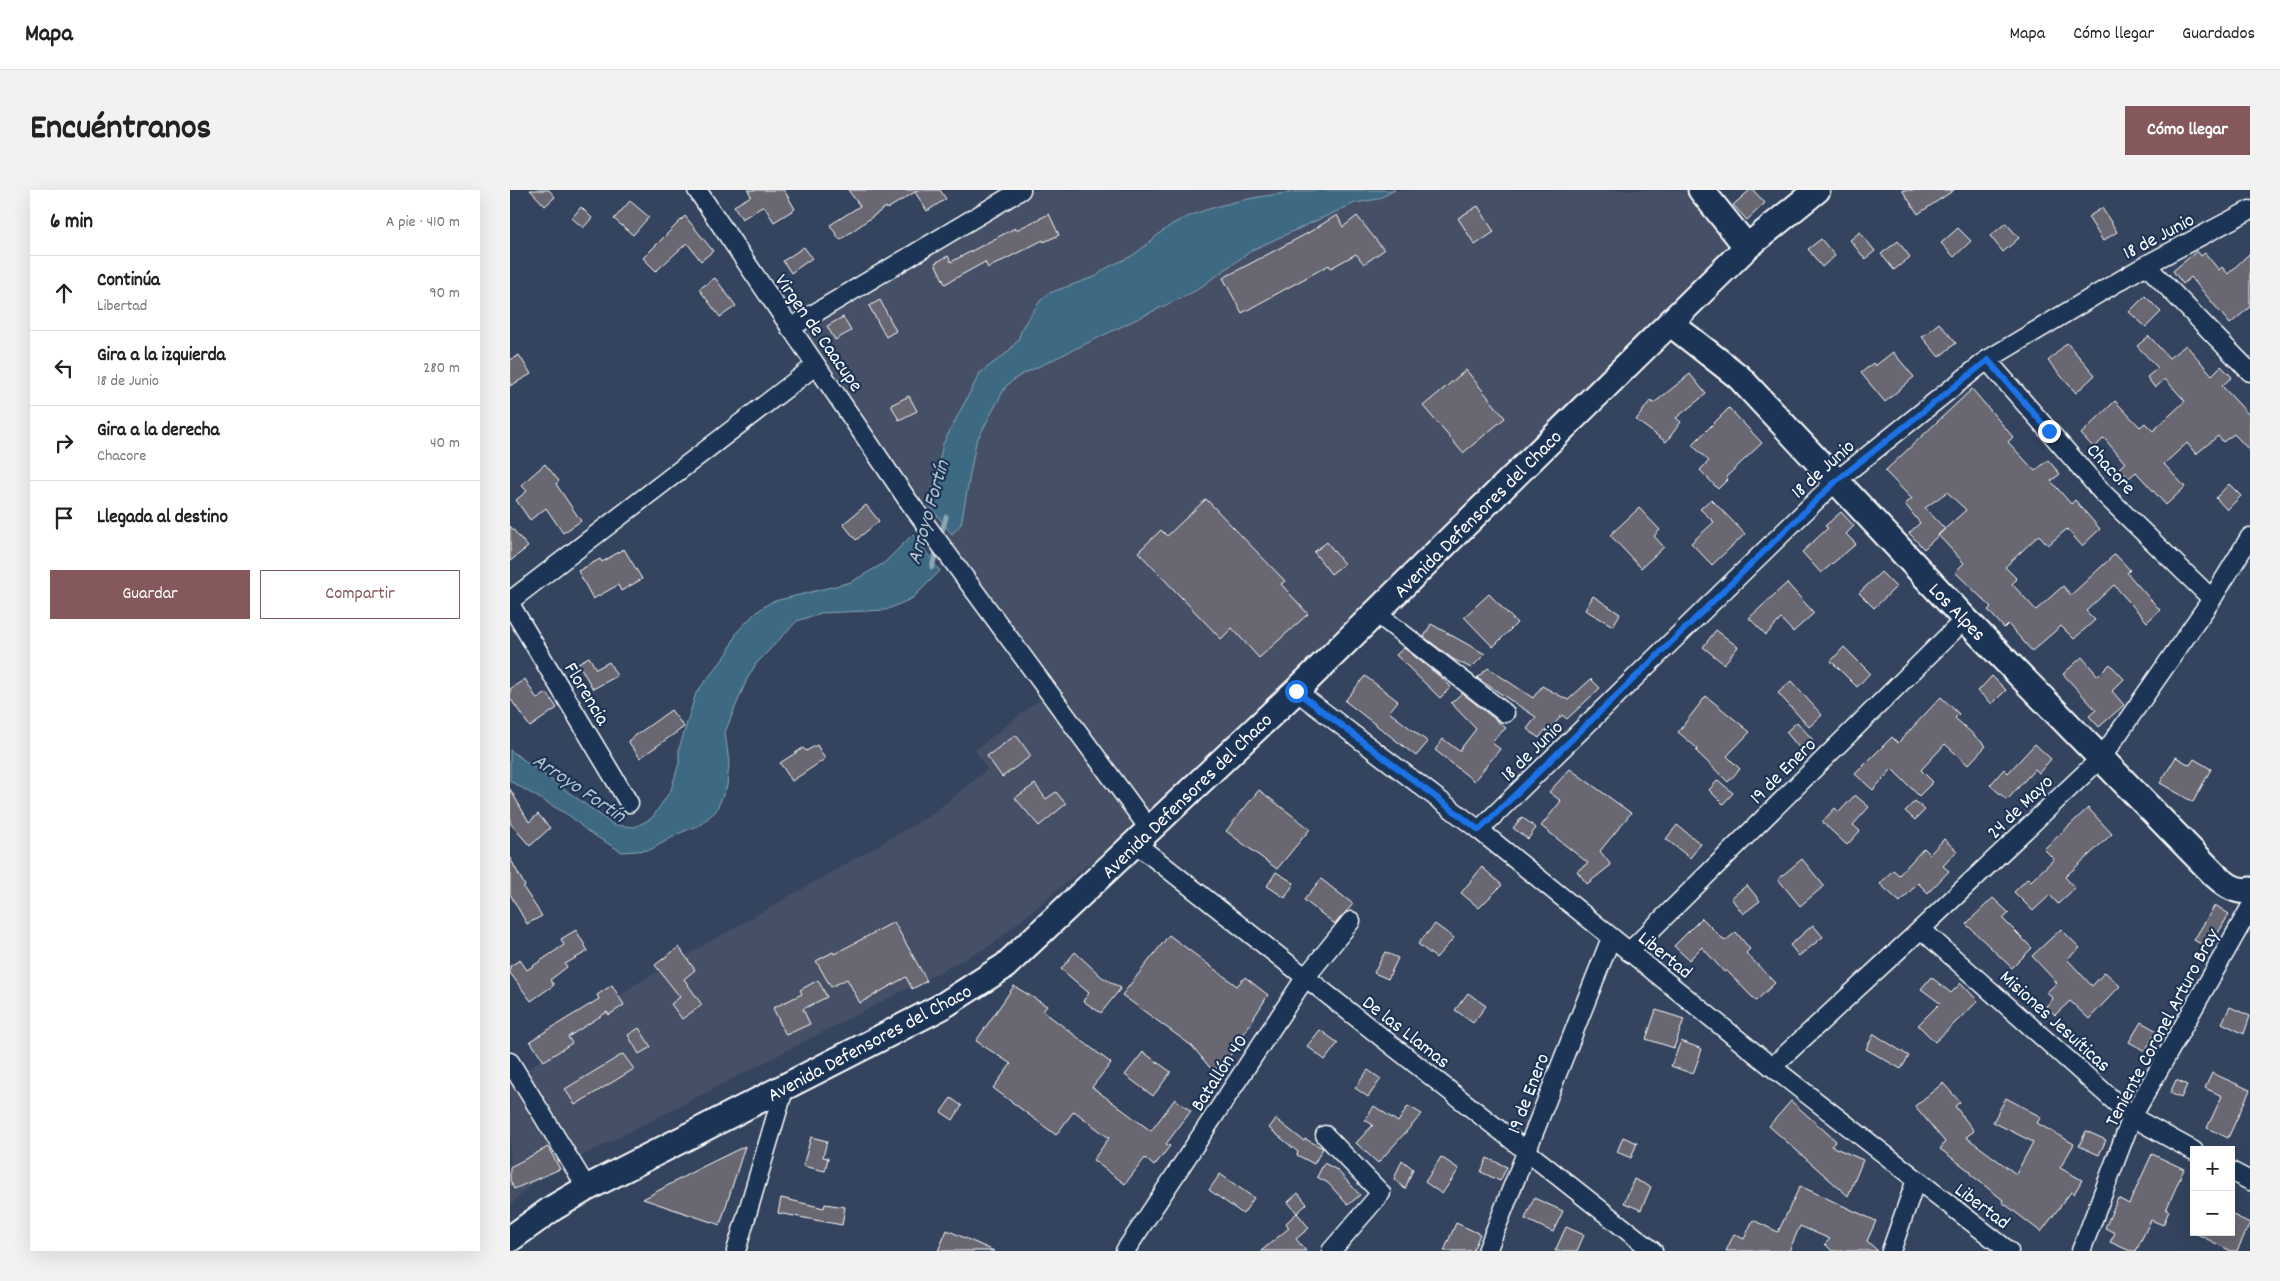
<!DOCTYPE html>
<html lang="es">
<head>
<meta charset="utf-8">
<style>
	body { margin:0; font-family:Dekko,sans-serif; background:#f2f2f2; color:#222 }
	.controls { position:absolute; right:15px; bottom:15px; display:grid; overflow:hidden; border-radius:0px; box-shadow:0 5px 20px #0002 }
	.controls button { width:45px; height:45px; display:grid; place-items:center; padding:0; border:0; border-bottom:1px solid #e0e0e0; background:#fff; color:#222; font:25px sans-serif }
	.stop { position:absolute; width:15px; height:15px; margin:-11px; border:4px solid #1a73e8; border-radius:50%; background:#fff }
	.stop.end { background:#1a73e8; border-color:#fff; box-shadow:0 1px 5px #0008 }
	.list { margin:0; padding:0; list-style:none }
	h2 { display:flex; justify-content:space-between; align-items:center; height:65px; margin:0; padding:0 20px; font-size:21px }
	h2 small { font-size:16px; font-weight:400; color:#767676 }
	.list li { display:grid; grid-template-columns:32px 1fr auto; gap:15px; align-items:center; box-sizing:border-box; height:75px; padding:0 20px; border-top:1px solid #e0e0e0 }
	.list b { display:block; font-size:19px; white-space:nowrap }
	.list p { margin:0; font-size:16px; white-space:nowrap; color:#767676 }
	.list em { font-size:16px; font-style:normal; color:#767676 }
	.actions { display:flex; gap:10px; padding:15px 20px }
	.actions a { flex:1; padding:11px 0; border:1px solid #85585c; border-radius:0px; text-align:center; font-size:18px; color:#85585c }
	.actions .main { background:#85585c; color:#fff }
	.icon { flex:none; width:28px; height:28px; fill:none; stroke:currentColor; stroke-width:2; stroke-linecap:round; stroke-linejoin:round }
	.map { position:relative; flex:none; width:1740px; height:1061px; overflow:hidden; border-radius:0px }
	header { display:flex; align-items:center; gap:30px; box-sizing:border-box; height:70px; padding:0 25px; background:#fff; border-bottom:1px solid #e0e0e0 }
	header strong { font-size:24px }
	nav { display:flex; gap:28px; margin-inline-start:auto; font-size:18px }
	.intro { display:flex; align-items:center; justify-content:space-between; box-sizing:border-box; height:120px; padding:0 30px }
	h1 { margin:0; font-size:35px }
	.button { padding:12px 22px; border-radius:0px; background:#85585c; color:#fff; font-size:18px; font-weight:700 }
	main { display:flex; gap:30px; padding:0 30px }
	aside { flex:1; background:#fff; border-radius:0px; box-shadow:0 5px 20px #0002 }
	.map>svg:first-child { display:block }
</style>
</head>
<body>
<header>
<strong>Mapa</strong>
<nav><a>Mapa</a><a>Cómo llegar</a><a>Guardados</a></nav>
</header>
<div class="intro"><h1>Encuéntranos</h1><a class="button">Cómo llegar</a></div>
<main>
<aside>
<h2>6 min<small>A pie · 410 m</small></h2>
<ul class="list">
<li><svg class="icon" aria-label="ahead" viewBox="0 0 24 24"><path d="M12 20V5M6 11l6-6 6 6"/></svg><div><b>Continúa</b><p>Libertad</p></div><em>90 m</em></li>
<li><svg class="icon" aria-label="left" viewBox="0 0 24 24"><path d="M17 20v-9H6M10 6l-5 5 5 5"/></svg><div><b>Gira a la izquierda</b><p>18 de Junio</p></div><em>280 m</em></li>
<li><svg class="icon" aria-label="right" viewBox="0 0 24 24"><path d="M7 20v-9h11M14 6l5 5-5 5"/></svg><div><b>Gira a la derecha</b><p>Chacore</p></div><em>40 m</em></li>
<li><svg class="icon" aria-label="arrive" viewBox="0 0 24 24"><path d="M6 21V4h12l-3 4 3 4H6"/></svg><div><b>Llegada al destino</b></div></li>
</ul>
<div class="actions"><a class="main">Guardar</a><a>Compartir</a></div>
</aside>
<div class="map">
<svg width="1740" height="1061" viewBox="0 0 1740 1061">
	<rect width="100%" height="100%" fill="#34445f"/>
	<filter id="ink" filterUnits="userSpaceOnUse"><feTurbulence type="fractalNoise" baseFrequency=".02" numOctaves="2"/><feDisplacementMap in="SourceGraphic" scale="10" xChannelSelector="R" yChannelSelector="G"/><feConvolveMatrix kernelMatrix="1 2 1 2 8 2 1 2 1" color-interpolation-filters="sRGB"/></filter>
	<g filter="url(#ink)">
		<g fill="#444f65">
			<path d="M521 0H1198L1241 58 640 639 281 138Z"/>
			<path d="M535 505 625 636 480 756 24 991 0 1016V894L121 797 419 626 477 580 465 560Z"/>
		</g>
		<g fill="#3e6a82" stroke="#8ba6b4">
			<path d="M806 0H885L868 9 845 13 744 59 685 101 509 186 496 196 466 252 451 334 442 344 419 315 433 254 470 183 498 162 508 150 513 136 531 110 539 103 587 86C595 75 614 72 626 63 640 53 652 39 668 31 711 11 760 4 806 0Z"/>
			<path d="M403 344 430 381 403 408 376 420 311 423 287 431 246 474 237 489 215 542 219 573 217 596 206 621 190 635 170 643 140 660 112 662 77 641 60 626 0 591V560L104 635 125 637 142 628 161 600 169 573V559L186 503 217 464 227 442 245 423 261 412 341 392 374 373Z"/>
		</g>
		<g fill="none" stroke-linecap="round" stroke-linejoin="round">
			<g stroke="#8ba6b4" stroke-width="5">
				<path d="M430 348 436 327"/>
				<path d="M422 377 427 359"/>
			</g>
		</g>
		<g fill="#696872" stroke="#fff">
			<path d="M20 0H39L45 7 35 16Z"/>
			<path d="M238 0H274L285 19 264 32 254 16 232 29 224 16 241 6Z"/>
			<path d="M338 0H430L436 9 417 21 405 2 377 19 376 17 330 50 320 35 350 16Z"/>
			<path d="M1240 0H1243L1255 13 1237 30 1223 15Z"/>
			<path d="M1392 0H1444L1408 24Z"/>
			<path d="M120 11 139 27 123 45 104 29Z"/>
			<path d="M968 16 984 42 965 55 948 28Z"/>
			<path d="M71 17 82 28 73 38 62 28Z"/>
			<path d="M1592 18 1607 42 1593 51 1578 27Z"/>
			<path d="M539 24 549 45 534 52 533 50 478 78 475 72 435 94 425 73 438 66 441 72 505 38 506 40Z"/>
			<path d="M827 25 833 37 847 26 874 60 854 74 846 64 821 78 819 75 732 123 713 88 798 43Z"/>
			<path d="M175 26 203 61 191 71 177 53 146 81 133 68Z"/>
			<path d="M1496 33 1509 48 1493 62 1480 46Z"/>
			<path d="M1448 38 1461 51 1444 67 1431 53Z"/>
			<path d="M1350 42 1365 61 1355 69 1340 50Z"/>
			<path d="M1311 49 1325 66 1312 77 1298 59Z"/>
			<path d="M1388 51 1400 67 1384 80 1371 64Z"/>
			<path d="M294 57 302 68 281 83 273 71Z"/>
			<path d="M1687 61 1691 66 1695 63 1709 80 1712 77 1718 84 1740 63V117L1720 134 1681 87 1673 94 1663 81Z"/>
			<path d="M205 88 226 116 210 127 189 99Z"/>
			<path d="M1635 106 1651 122 1636 137 1619 122Z"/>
			<path d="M370 110 386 141 376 147 359 116Z"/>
			<path d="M333 127 341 141 325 150 317 136Z"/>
			<path d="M1429 133 1446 153 1429 167 1412 147Z"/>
			<path d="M1639 146 1659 168 1676 155 1702 185 1711 176 1722 187 1712 196 1740 226V261L1724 244 1713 252 1708 246 1686 264 1677 253 1654 274 1675 297 1656 315 1626 282 1619 288 1609 278 1615 273 1594 248 1584 258 1571 244 1605 211 1630 237 1635 233 1643 241 1675 211 1655 189 1645 198 1637 187 1648 178 1627 156Z"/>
			<path d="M1557 153 1585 185 1566 203 1538 171Z"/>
			<path d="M1383 162 1404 187 1375 212 1351 183 1363 173 1365 176Z"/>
			<path d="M9 165 21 184 0 196V170Z"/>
			<path d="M956 180 995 228 953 263 913 216Z"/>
			<path d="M1180 184 1196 204 1166 228 1171 232 1156 252 1126 230 1140 211 1144 213Z"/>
			<path d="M1462 199 1503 247 1498 252 1525 281 1538 270 1550 284 1541 291 1561 314 1565 310 1590 339 1572 356 1557 339 1538 355 1529 345 1495 377 1507 389 1502 394 1526 420 1553 396 1561 405 1605 364 1620 380 1617 383 1650 420 1637 432 1604 395 1576 421 1585 430 1564 449 1551 436 1522 461 1498 434 1494 438 1478 420 1481 417 1445 382 1454 373 1428 345 1456 320 1437 302 1415 318 1435 339 1414 359 1399 343 1410 333 1395 314 1402 309 1375 281Z"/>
			<path d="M399 206 407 221 389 230 381 215Z"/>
			<path d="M1219 218 1252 253 1216 287 1218 289 1208 299 1190 280 1199 271 1182 255Z"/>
			<path d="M35 274 49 291 46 294 71 331 53 343 36 318 20 330 6 310 17 301 11 295Z"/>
			<path d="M1719 294 1731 306 1717 320 1706 308Z"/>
			<path d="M696 309 775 391 771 394 798 424 749 468 722 438 711 449 628 362 651 340 657 346Z"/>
			<path d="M1201 309 1235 344 1202 375 1181 353 1204 332 1190 319Z"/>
			<path d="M356 315 369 331 346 350 333 334Z"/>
			<path d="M1129 318 1150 340 1144 346 1154 357 1131 378 1100 345Z"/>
			<path d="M1331 322 1344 336 1336 344 1346 354 1311 383 1292 362 1318 338 1315 336Z"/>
			<path d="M0 336 18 357 0 371Z"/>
			<path d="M817 352 834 374 821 384 804 362Z"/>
			<path d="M114 359 132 389 111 401 108 395 83 409 68 381 90 369 92 372Z"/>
			<path d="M1371 382 1386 397 1364 418 1349 403Z"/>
			<path d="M1277 393 1304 423 1283 442 1271 429 1256 445 1239 428Z"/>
			<path d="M979 404 1007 433 983 457 954 427Z"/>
			<path d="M1083 406 1110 424 1103 436 1075 420Z"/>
			<path d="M921 434 975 464 961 478 943 469 914 447Z"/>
			<path d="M1206 440 1228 457 1214 474 1193 457Z"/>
			<path d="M1334 457 1360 483 1347 497 1321 471Z"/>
			<path d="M894 458 933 489 941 497 930 508 886 465Z"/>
			<path d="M79 467 86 479 99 472 107 486 83 499 68 473Z"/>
			<path d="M1572 467 1588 486 1600 474 1614 489 1602 501 1614 515 1589 537 1579 526 1586 520 1553 484Z"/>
			<path d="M978 478 1023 508 1032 496 1058 510 1081 489 1090 498 1057 529 1052 525 1038 542 1035 540 1029 548 1017 539 1026 527 967 488Z"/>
			<path d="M855 486 888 511 879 522 918 552 906 566 835 511Z"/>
			<path d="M1482 486 1496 500 1482 514 1468 501Z"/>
			<path d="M15 489 27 509 37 503 47 518 20 537 0 508V499Z"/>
			<path d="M1281 491 1312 525 1299 537 1268 503Z"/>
			<path d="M952 503 996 538 981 552 990 559 964 591 925 560 933 549 949 561 966 539 941 513Z"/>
			<path d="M1196 506 1240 542 1217 566 1230 579 1218 592 1186 561 1188 559 1168 542Z"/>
			<path d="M1431 507 1449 524 1445 528 1476 556 1458 575 1435 554 1411 580 1423 592 1409 606 1382 579 1363 600 1345 584 1382 547 1388 553Z"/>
			<path d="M161 520 174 537 130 568 118 551Z"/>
			<path d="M1287 532 1303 550 1291 560 1276 542Z"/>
			<path d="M506 545 521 566 492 587 477 566Z"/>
			<path d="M1525 554 1541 569 1529 583 1525 579 1497 610 1480 595 1494 579 1498 583Z"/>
			<path d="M307 555 315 569 282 591 270 573 293 558 296 561Z"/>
			<path d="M1666 567 1680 575 1684 569 1701 579 1683 612 1650 593Z"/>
			<path d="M1060 579 1121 623 1090 661 1101 675 1077 694 1067 681 1078 673 1031 636 1051 611 1039 602Z"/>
			<path d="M1208 590 1223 603 1213 614 1199 600Z"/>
			<path d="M525 594 536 609 546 602 556 614 529 636 505 608Z"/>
			<path d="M0 599 19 632 28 624 40 638 20 656 0 633Z"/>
			<path d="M749 600 800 639 767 679 716 641Z"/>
			<path d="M1345 605 1359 617 1343 635 1350 641 1337 655 1312 632 1325 618 1329 622Z"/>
			<path d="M1405 611 1415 620 1405 630 1395 621Z"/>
			<path d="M1578 618 1602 644 1555 687 1565 698 1548 714 1540 705 1523 721 1504 702 1518 688 1521 691 1544 669 1534 659Z"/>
			<path d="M1012 627 1026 638 1018 649 1003 638Z"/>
			<path d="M1167 635 1191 654 1180 668 1156 649Z"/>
			<path d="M1434 649 1447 661 1433 676 1439 681 1418 703 1408 693 1390 712 1370 694 1383 680 1389 685 1414 658 1420 664Z"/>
			<path d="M0 668 15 696 13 697 32 726 17 734 0 704Z"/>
			<path d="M1292 669 1314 696 1290 716 1268 689Z"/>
			<path d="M972 677 992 695 969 718 951 703Z"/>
			<path d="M766 682 784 693 775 708 757 696Z"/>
			<path d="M811 689 843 714 825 734 794 710Z"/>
			<path d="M1237 695 1250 711 1233 724 1221 708Z"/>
			<path d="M1483 708 1499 723 1493 729 1522 758 1502 778 1456 734Z"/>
			<path d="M1705 715 1719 724 1699 759 1684 750Z"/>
			<path d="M1192 728 1215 751 1226 742 1240 759 1236 763 1265 793 1246 811 1216 780 1214 782 1192 757 1179 770 1164 756Z"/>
			<path d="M384 732 417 791 402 799 396 787 350 813 337 789 321 797 306 771 323 762 324 764Z"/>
			<path d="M925 734 944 748 926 768 908 754Z"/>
			<path d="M1303 735 1313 747 1289 766 1280 755Z"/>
			<path d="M1551 739 1570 758 1557 769 1582 796 1595 782 1610 796 1579 829 1560 811 1545 825 1536 816 1543 809 1537 802 1547 793 1522 766Z"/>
			<path d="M66 740 78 761 55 774 57 777 40 790 44 795 21 811 0 783V776L10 770 17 780 54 755 51 749Z"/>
			<path d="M659 745 727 796 735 787 758 805 713 877 702 880 682 856 612 805Z"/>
			<path d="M169 757 185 780 174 789 192 815 172 829 161 814 170 807 145 775Z"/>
			<path d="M565 762 592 787 611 798 591 823 573 811 579 803 551 779Z"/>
			<path d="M875 762 888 768 878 789 864 783Z"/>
			<path d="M1421 787 1441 803 1451 793 1468 811 1425 852 1408 835 1430 813 1411 799Z"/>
			<path d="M308 790 317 807 293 819 300 834 276 845 263 818 292 804 290 800Z"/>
			<path d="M102 795 114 815 99 825 97 822 58 847 62 853 34 871 20 851 89 809 87 805Z"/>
			<path d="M504 796 537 816 533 821 601 873 582 897 641 941 665 909 681 921 656 954 660 956 644 976 635 968 615 994 583 970 599 948 564 921 546 945 483 898 501 874 466 851Z"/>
			<path d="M958 803 976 816 963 833 945 820Z"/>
			<path d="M1720 817 1740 826 1734 844 1712 833Z"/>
			<path d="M1146 820 1174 829 1164 858 1136 849Z"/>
			<path d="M1631 832 1647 841 1635 861 1619 852Z"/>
			<path d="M129 838 141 857 129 864 118 845Z"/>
			<path d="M810 840 828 853 815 870 797 856Z"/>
			<path d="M1364 844 1399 866 1391 879 1356 859Z"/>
			<path d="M1171 851 1192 859 1183 884 1161 876Z"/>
			<path d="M633 862 661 882 643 906 615 885Z"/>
			<path d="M113 864 124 879 65 915 55 899Z"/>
			<path d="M858 880 871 889 858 907 845 898Z"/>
			<path d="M1702 883 1740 900 1718 948 1697 938 1712 906 1695 898Z"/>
			<path d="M1666 890 1677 895 1671 908 1660 903Z"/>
			<path d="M1433 893 1450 912 1445 916 1464 941 1456 947 1506 984 1523 952 1483 932 1496 908 1531 927 1527 933 1564 954 1550 978 1572 990 1564 1004 1561 1002 1531 1042 1492 1012 1493 1010 1460 984 1461 982 1430 959 1435 952 1405 916Z"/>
			<path d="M441 908 452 916 443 930 431 922Z"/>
			<path d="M1281 911 1326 951 1321 956 1353 970 1338 1006 1259 936Z"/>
			<path d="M864 916 888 932 898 916 912 924 868 973 846 953 863 935 855 930Z"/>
			<path d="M766 929 794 951 795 949 813 958 804 974 787 965 788 962 759 938Z"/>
			<path d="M1576 941 1596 950 1589 965 1569 956Z"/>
			<path d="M301 947 317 951 313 967 318 968 315 981 293 976Z"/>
			<path d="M1113 947 1127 953 1121 968 1107 962Z"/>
			<path d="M235 956 210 1035 133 1009 186 980Z"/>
			<path d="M38 957 50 979 4 999 0 990V977Z"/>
			<path d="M1642 964 1674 979 1656 1020 1659 1021 1653 1035 1641 1030 1626 1061H1620L1600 1052 1605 1043 1595 1038 1608 1008 1619 1014Z"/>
			<path d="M931 967 949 979 932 1004 915 992Z"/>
			<path d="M977 968 997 977 990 991 971 982Z"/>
			<path d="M892 970 903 979 895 999 884 989Z"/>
			<path d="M814 973 827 980 850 1005 838 1015 818 993 807 987Z"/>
			<path d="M710 984 744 1008 733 1024 699 1000Z"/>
			<path d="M1124 989 1141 997 1131 1020 1114 1013Z"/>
			<path d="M1290 996 1366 1031 1357 1051 1368 1061H1322L1315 1054 1320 1049 1290 1036 1279 1061H1216L1224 1044 1234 1049 1243 1030 1268 1042Z"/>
			<path d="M788 1003 797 1014 787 1023 778 1012Z"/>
			<path d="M271 1008 314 1018 315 1014 335 1017 332 1035 268 1023Z"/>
			<path d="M1024 1008 1053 1021 1043 1042 1015 1029Z"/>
			<path d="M787 1023 799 1038 786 1049 796 1061H751L779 1038 776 1033Z"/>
			<path d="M1721 1024 1740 1033 1727 1061H1721L1683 1042H1721Z"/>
			<path d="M946 1033 970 1044 963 1061H934Z"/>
			<path d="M1056 1037 1074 1045 1067 1061H1045Z"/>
			<path d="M437 1040 484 1061H428Z"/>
		</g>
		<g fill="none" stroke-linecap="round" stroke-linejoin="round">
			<g stroke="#fff" stroke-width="21">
				<g id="street">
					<path d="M187 0 397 309 640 640"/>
					<path d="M1636 75 1740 182"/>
					<path d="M280 138 511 0"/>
					<path d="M1477 170 1592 302 1702 409"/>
					<path d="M0 411 305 176"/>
					<path d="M0 414 119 613"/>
					<path d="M866 423 995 523"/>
					<path d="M786 501 969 640 1262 877 1499 1061"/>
					<path d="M969 640 1326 291 1477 170 1636 75 1740 20"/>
					<path d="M625 653 1143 1061"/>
					<path d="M1411 739 1622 927 1684 961"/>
					<path d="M1119 762 1455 429"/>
					<path d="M0 872 77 998"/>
					<path d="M1262 877 1411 739 1592 567 1702 409 1740 347"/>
					<path d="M815 945 871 1003 821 1061"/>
					<path d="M1721 981 1740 991"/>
					<path d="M226 1061 275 896"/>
					<path d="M615 1061 795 788 841 731"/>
					<path d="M977 1061 1101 748"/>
					<path d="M1381 1061 1406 990"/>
					<path d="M1571 1061 1622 927 1740 718"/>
				</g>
			</g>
			<g stroke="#fff" stroke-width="29">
				<g id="secondary">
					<path d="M1191 0 1237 57"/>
					<path d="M1160 133 1229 187 1455 429 1705 685C1715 694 1726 703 1740 700"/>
					<path d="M0 1049 43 1018 77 998 431 817 495 776 786 501 1237 57 1307 0"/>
				</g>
			</g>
			<use href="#street" stroke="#1d3557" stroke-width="18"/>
			<use href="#secondary" stroke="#1d3557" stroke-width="25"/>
		</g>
	</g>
	<g fill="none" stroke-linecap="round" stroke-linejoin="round" filter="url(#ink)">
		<path stroke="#1a73e8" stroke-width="6" d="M786 501 969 640 1326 291 1478 170 1539 241"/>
	</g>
	<g text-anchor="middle" stroke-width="4.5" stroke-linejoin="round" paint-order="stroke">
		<g font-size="20" fill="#fff" stroke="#1d3557">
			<text transform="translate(1648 45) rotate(-28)" y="7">18 de Junio</text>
			<text transform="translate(310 142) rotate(55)" y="7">Virgen de Caacupe</text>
			<text transform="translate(1312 278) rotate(-42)" y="7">18 de Junio</text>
			<text transform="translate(1602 278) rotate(47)" y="7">Chacore</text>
			<text transform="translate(967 323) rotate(-45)" y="7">Avenida Defensores del Chaco</text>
			<text transform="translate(1448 421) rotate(46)" y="7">Los Alpes</text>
			<text transform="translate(78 503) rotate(59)" y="7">Florencia</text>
			<text transform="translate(1021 560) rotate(-44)" y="7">18 de Junio</text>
			<text transform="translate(1272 580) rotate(-45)" y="7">19 de Enero</text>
			<text transform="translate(676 605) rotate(-44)" y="7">Avenida Defensores del Chaco</text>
			<text transform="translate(1509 616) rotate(-44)" y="7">24 de Mayo</text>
			<text transform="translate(1156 764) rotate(39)" y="7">Libertad</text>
			<text transform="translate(1546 830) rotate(42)" y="7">Misiones Jesuíticas</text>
			<text transform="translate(1651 837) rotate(-62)" y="7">Teniente Coronel Arturo Bray</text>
			<text transform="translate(897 841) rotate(38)" y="7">De las Llamas</text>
			<text transform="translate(359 852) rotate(-28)" y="7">Avenida Defensores del Chaco</text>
			<text transform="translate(708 882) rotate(-57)" y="7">Batallón 40</text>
			<text transform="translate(1017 903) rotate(-69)" y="7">19 de Enero</text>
			<text transform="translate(1473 1015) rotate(37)" y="7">Libertad</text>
		</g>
		<g font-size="21" font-style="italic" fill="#b2c3cd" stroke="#1d3557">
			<text transform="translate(417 322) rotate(-74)" y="7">Arroyo Fortín</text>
			<text transform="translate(70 597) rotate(34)" y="7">Arroyo Fortín</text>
		</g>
	</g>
</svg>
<div class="controls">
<button>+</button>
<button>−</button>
</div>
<div class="stop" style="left:786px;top:501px"></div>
<div class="stop end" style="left:1539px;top:241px"></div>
</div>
</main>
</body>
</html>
